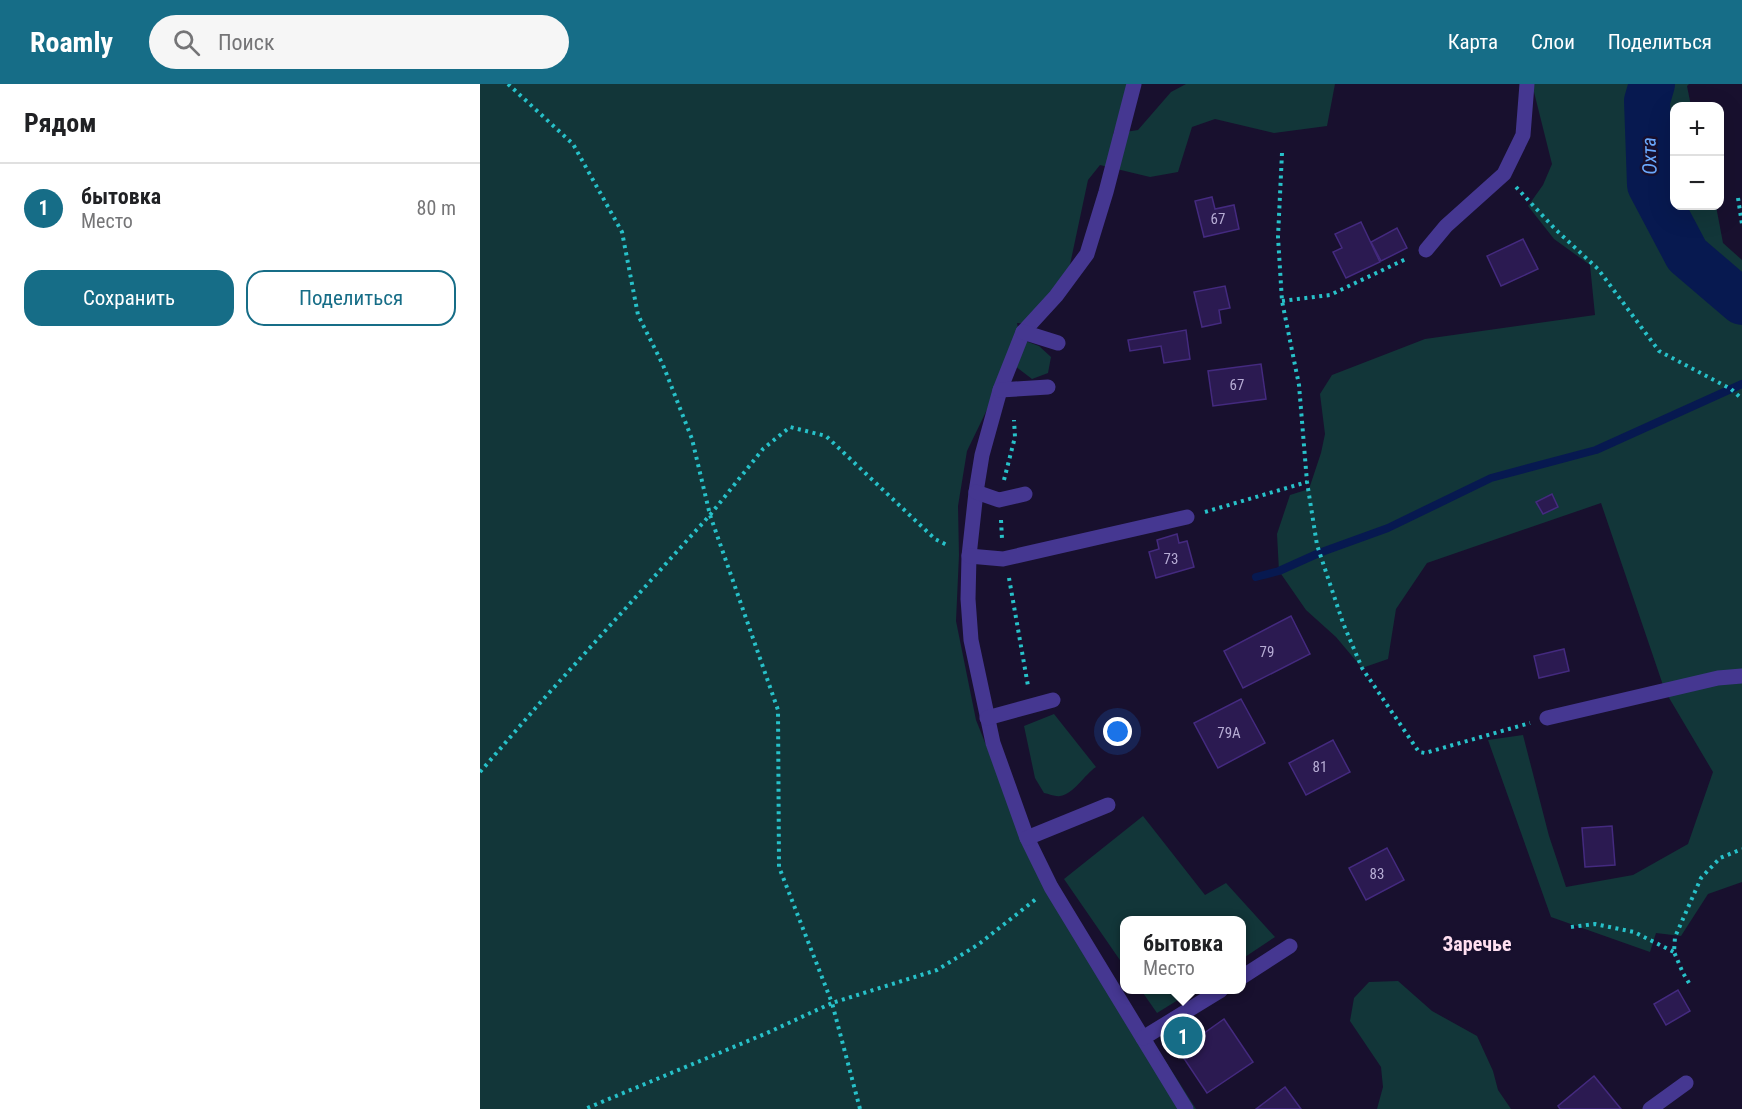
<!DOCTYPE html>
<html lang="ru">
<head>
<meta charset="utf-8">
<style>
	body { margin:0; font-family:"Roboto Condensed",sans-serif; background:#f6f6f6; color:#202124 }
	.controls { position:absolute; right:18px; top:18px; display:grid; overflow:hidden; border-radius:12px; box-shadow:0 6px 24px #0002 }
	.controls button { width:54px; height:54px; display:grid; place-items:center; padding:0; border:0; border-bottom:2px solid #e0e0e0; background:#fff; color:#202124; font:30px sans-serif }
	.you { position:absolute; left:638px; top:648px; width:21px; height:21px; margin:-15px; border:4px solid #fff; border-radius:50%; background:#1a73e8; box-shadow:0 0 0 9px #1a73e833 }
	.badge { display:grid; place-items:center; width:39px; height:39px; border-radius:50%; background:#166d87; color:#fff; font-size:20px; font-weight:700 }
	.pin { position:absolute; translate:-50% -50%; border:3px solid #fff; box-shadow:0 2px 6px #0006 }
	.popup { position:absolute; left:640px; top:832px; width:126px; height:78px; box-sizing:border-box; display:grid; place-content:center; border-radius:12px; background:#fff; filter:drop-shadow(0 2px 4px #0005); font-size:20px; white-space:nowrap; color:#757577 }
	.popup b { font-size:22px; color:#202124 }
	.popup::after { content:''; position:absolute; left:50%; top:100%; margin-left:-12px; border:12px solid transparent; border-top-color:#fff }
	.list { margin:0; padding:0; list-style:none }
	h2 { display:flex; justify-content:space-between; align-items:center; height:78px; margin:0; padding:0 24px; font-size:26px }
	h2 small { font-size:20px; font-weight:400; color:#757577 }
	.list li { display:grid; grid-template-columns:39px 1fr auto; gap:18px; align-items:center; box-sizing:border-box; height:90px; padding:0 24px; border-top:2px solid #e0e0e0 }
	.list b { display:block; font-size:22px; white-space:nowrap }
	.list p { margin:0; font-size:20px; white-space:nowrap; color:#757577 }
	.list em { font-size:20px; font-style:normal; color:#757577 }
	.actions { display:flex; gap:12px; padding:18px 24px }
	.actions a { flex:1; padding:14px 0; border:2px solid #166d87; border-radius:18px; text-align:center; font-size:21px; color:#166d87 }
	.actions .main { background:#166d87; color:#fff }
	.icon { flex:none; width:33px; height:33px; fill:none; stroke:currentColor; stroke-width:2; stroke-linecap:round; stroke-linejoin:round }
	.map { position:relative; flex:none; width:1262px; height:1025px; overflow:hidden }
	header { display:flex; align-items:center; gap:36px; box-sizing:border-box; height:84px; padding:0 30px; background:#166d87; color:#fff }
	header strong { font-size:28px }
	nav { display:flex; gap:33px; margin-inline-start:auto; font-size:21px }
	.search { width:420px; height:54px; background:#f6f6f6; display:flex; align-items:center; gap:15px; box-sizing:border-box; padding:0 21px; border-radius:33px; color:#757577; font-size:22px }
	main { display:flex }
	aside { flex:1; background:#fff }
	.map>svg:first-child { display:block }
</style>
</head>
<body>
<header>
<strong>Roamly</strong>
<div class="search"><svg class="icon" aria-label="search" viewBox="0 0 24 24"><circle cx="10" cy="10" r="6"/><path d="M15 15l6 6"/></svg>Поиск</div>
<nav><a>Карта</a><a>Слои</a><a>Поделиться</a></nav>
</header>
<main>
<aside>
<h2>Рядом<small></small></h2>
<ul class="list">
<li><span class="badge">1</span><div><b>бытовка</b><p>Место</p></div><em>80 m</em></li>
</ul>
<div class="actions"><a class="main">Сохранить</a><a>Поделиться</a></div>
</aside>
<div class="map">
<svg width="1262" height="1025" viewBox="0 0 1262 1025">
	<rect width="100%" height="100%" fill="#18102e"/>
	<g fill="#123639">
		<path d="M0 0H651L633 50 658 46 691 8 706 0H855L847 42 794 49 735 35 712 43 698 88 670 93 620 81 608 96 588 190 552 240 537 239 540 255 559 262 571 273 568 289 552 295 530 278 487 367 478 422 479 471 476 537 496 636 543 753 716 1025H0Z"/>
		<path d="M1052 0H1209L1207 2 1211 22H1194V122H1236L1243 159 1262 176V798L1228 810 1201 852 1176 849 1170 868 1071 833 1008 656 1043 651 1069 752 1086 803 1153 791 1208 760 1233 688 1185 607 1121 419 947 479 916 525 908 575 882 584 856 553 826 526 799 487 797 450 810 411 829 405 841 369 845 350 840 310 852 291 945 255 1115 231 1110 181 1074 155 1048 122 1063 101 1072 80Z"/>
		<path d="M574 630 616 683C604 691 594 710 580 712 576 713 569 710 564 709L555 694 544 642Z"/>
		<path d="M663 732 725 811 746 799 795 853 762 875V836H644V882L584 795Z"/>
		<path d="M918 897 952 927 997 952 1013 987 1018 1006 1031 1025H897L903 1003 901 983 870 937 874 914 889 898Z"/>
		<path d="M661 906H714L677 929Z"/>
	</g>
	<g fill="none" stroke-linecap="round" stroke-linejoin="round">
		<path stroke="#071950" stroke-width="8" d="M776 493 799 487 839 469 908 444 1011 394 1116 366 1262 300"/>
		<path stroke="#071950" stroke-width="46" d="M1172 0 1167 17 1170 101 1207 171 1262 218"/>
	</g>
	<g fill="#2b1a51" stroke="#442a7f" stroke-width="1.5">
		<path d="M732 113 735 125 754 121 759 145 724 153 715 117Z"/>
		<path d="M881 138 900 178 866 194 853 168 862 164 855 150Z"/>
		<path d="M917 144 927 164 901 177 891 158Z"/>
		<path d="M1043 155 1058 185 1021 202 1007 172Z"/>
		<path d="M745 202 750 224 739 226 741 239 722 243 714 208Z"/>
		<path d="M706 246 710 275 684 279 681 262 650 267 648 256Z"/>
		<path d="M781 280 786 315 733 322 728 287Z"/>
		<path d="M1072 410 1078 423 1063 430 1056 418Z"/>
		<path d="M697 450 699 459 707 457 714 483 676 494 669 468 679 465 677 456Z"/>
		<path d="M811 532 830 570 763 604 744 567Z"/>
		<path d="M1084 565 1089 587 1059 594 1054 572Z"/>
		<path d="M761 615 785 659 738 684 714 639Z"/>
		<path d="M853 656 870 688 826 711 809 679Z"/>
		<path d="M1132 742 1135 781 1105 783 1102 744Z"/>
		<path d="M907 764 924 796 886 816 869 784Z"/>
		<path d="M1198 906 1210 927 1186 941 1174 920Z"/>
		<path d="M744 935 773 978 727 1009 699 967Z"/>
		<path d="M708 941 715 952 699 963 691 951Z"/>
		<path d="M1114 992 1141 1025H1080L1078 1022Z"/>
		<path d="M805 1003 821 1025H776Z"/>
	</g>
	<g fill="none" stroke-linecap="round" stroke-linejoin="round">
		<g stroke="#27c1c9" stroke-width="4" stroke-dasharray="3 4.5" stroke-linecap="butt">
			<path d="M28 0 93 60 142 148 158 231 183 281 212 355 230 431 298 626 299 783 352 919 287 949 105 1025"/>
			<path d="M802 69 798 153 802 217 819 301 827 398 837 461 863 539 882 584 939 668 945 669 1050 639"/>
			<path d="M1036 103 1075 145 1118 185 1179 267 1251 305 1262 315"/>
			<path d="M1258 114 1262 140"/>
			<path d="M802 217 850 211 928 174"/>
			<path d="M524 396 535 353 534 336"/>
			<path d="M725 428 827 398"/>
			<path d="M521 436 522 455"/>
			<path d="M529 494 548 602"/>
			<path d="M0 688 59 620 230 431 283 365 310 343 346 352 455 455 469 462"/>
			<path d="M1091 843 1115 840 1154 848 1194 868"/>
			<path d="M1209 899 1203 889 1194 868 1195 853 1221 794 1240 774 1262 765"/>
			<path d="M380 1025 352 919 457 886 499 860 556 815"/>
		</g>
		<g stroke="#453791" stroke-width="15">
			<path d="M654 0 626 108 607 170 576 212 543 248 520 306 502 371 496 408 489 472 488 515 491 556 513 659 547 754 571 803 706 1025"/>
			<path d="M946 166 966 142 1024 90 1043 51 1047 0"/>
			<path d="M543 248 578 259"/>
			<path d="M520 306 568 303"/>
			<path d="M496 408 519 416 545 410"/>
			<path d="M489 472 523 475 707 433"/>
			<path d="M507 634 573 616"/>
			<path d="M1067 634 1238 594 1262 592"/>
			<path d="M547 754 628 721"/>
			<path d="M762 893 810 862"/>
			<path d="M663 954 741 906"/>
			<path d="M1170 1025 1206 999"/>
		</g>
	</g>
	<g text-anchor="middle" stroke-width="5" stroke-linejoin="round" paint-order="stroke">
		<g font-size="15" fill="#b6acd4">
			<text x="738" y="140">67</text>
			<text x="757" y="306">67</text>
			<text x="691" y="480">73</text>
			<text x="787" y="573">79</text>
			<text x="749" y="654">79А</text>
			<text x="840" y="688">81</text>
			<text x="897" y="795">83</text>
		</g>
		<g font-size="20" font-style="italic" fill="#6baaff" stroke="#18102e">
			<text transform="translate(1169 72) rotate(-92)" y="7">Охта</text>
		</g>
		<g font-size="20" font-weight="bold" fill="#ffdff0" stroke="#18102e">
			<text x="997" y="867">Заречье</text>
		</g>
	</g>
</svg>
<div class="controls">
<button>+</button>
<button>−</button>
</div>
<div class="you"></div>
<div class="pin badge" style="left:703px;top:952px">1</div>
<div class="popup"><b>бытовка</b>Место</div>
</div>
</main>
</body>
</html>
